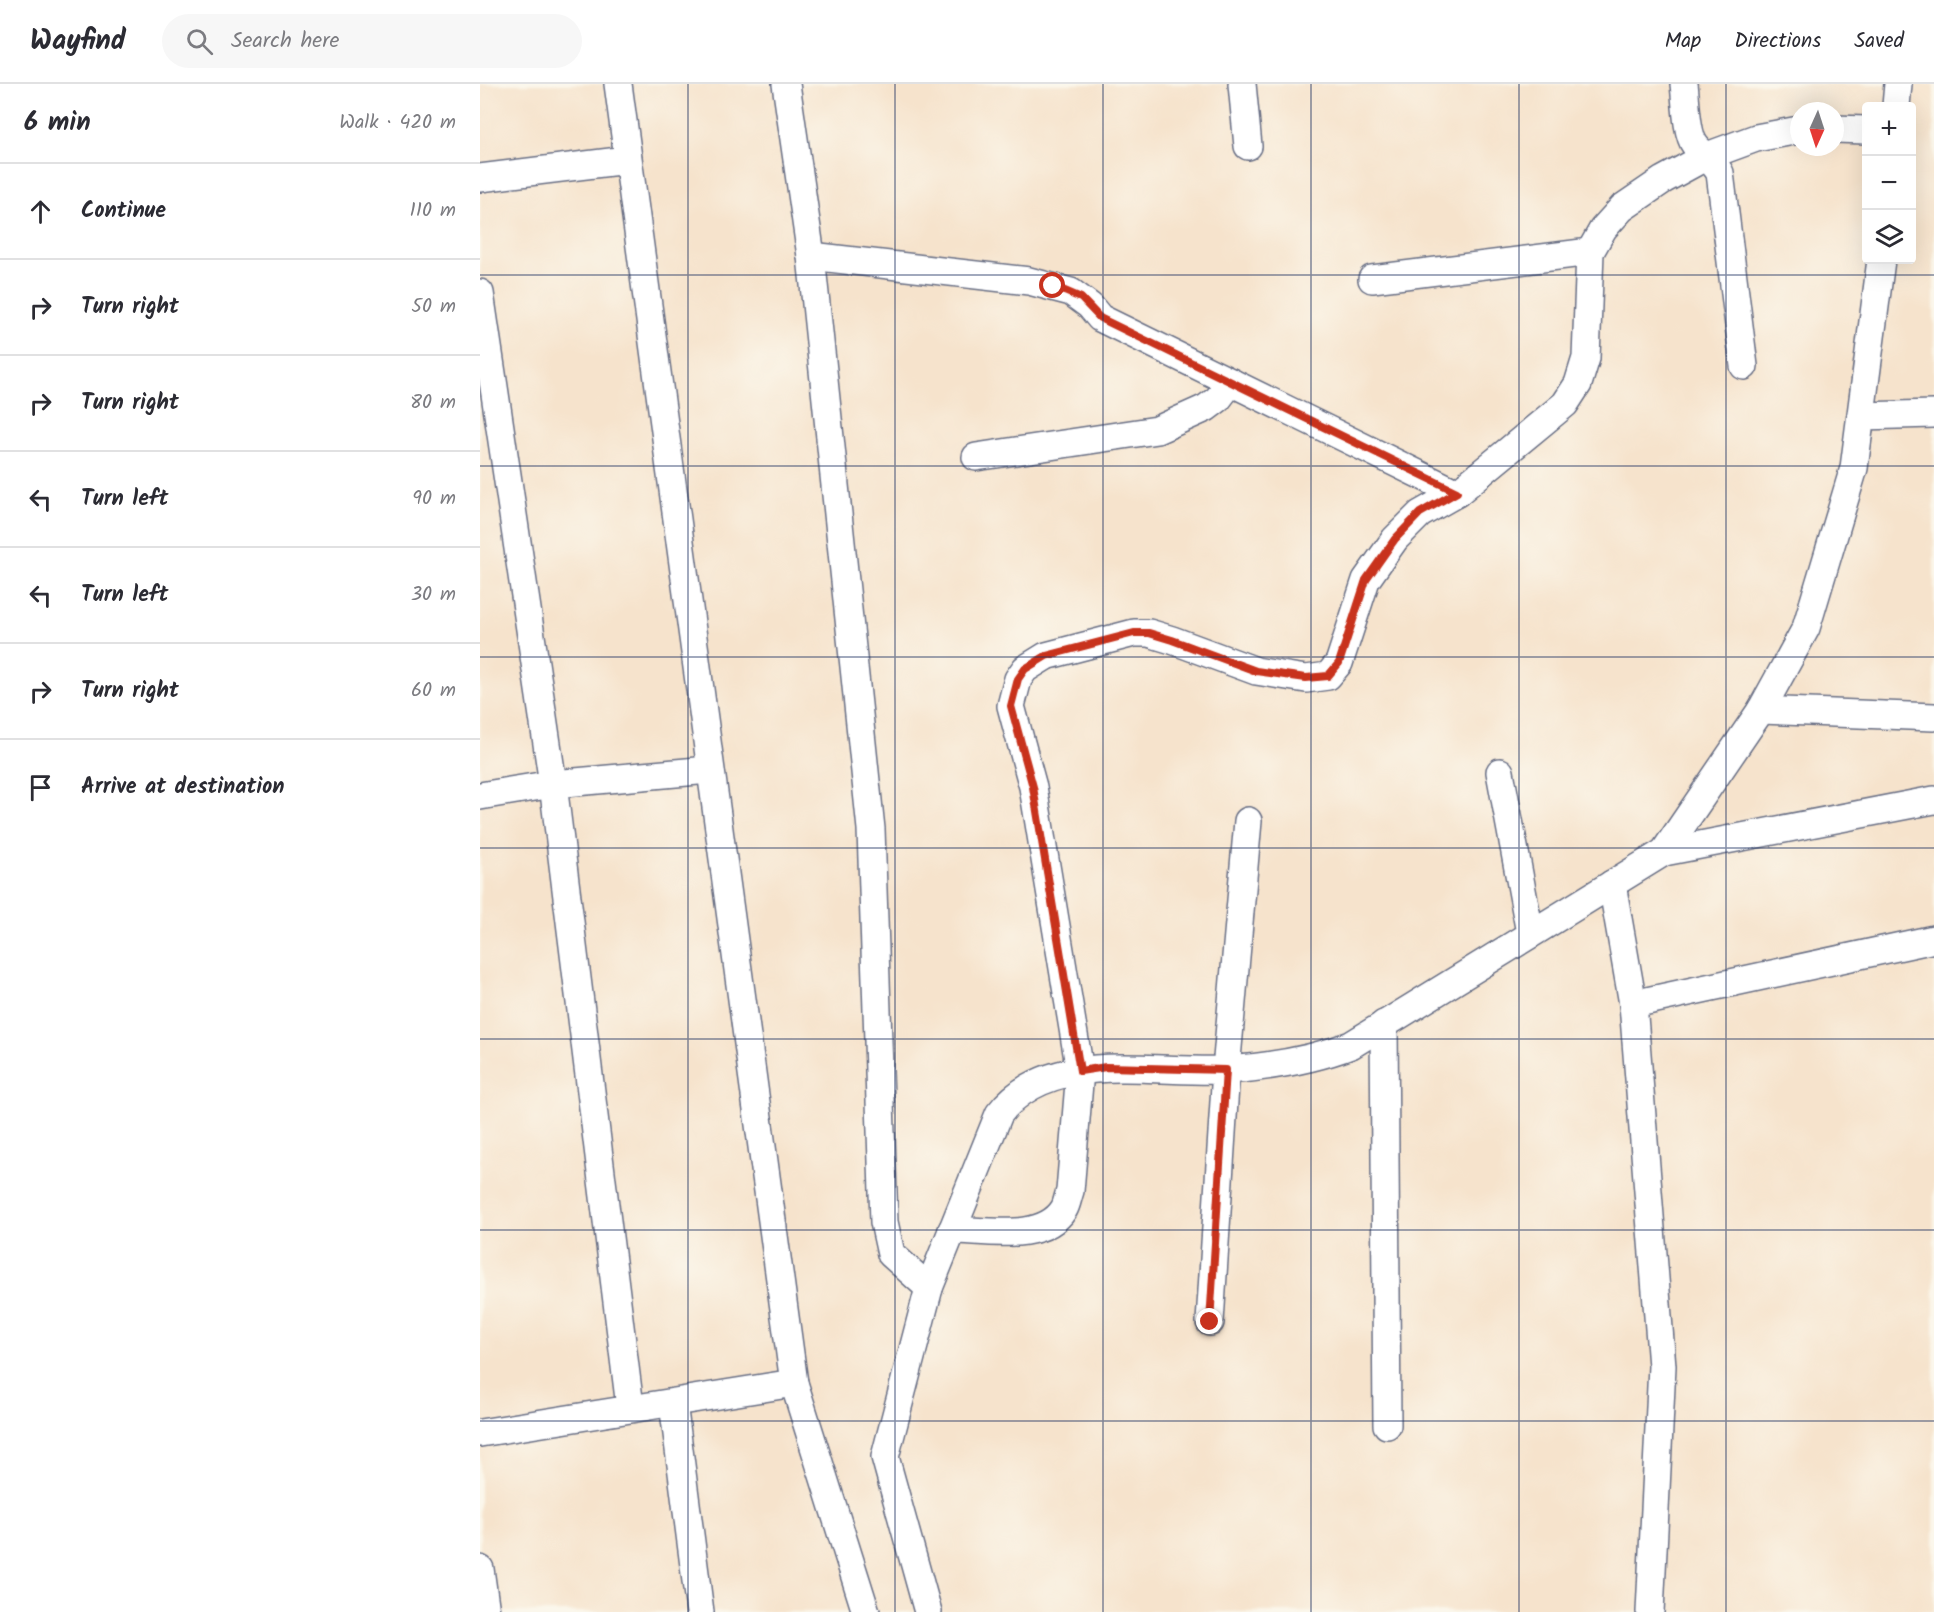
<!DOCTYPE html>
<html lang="en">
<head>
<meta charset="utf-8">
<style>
	body { margin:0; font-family:Kalam,sans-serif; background:#f7f7f7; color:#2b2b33 }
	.controls { position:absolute; right:18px; top:18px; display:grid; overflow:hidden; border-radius:6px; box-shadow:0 6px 24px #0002 }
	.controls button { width:54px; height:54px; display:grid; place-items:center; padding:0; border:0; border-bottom:2px solid #e1e1e2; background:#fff; color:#2b2b33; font:30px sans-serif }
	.compass { position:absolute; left:1310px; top:18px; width:54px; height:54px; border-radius:50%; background:#fff; box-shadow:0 6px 24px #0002; rotate:183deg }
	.stop { position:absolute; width:18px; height:18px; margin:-14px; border:4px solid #c8321e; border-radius:50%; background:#fff }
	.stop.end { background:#c8321e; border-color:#fff; box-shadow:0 2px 6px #0008 }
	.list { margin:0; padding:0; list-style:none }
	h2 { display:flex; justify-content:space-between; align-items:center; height:78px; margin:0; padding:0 24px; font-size:26px }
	h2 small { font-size:20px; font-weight:400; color:#7c7c81 }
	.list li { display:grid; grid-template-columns:39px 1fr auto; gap:18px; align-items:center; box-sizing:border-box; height:96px; padding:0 24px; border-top:2px solid #e1e1e2 }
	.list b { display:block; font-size:22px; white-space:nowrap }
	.list em { font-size:20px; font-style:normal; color:#7c7c81 }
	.icon { flex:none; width:33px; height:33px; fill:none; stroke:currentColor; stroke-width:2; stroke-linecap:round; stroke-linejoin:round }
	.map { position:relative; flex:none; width:1454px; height:1528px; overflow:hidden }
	header { display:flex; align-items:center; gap:36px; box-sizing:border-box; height:84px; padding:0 30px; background:#fff; border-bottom:2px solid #e1e1e2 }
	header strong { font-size:28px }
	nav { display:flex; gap:33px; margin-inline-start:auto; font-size:21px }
	.search { width:420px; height:54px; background:#f7f7f7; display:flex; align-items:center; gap:15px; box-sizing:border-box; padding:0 21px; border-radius:33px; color:#7c7c81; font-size:22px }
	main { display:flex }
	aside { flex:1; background:#fff }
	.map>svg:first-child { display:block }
</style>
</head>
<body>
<header>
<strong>Wayfind</strong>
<div class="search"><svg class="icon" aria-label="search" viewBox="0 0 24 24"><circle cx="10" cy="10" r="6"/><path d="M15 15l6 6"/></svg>Search here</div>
<nav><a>Map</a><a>Directions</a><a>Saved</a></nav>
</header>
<main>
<aside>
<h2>6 min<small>Walk · 420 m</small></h2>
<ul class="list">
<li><svg class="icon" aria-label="ahead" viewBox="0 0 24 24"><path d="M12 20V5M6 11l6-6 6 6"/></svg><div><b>Continue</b></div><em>110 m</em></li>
<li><svg class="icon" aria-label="right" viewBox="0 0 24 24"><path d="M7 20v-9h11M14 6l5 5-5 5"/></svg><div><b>Turn right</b></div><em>50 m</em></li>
<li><svg class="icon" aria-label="right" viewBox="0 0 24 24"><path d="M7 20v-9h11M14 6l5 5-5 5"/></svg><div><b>Turn right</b></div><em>80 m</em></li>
<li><svg class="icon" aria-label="left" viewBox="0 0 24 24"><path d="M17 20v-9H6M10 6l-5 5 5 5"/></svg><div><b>Turn left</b></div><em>90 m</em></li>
<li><svg class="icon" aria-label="left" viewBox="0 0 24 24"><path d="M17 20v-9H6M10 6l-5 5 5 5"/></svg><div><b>Turn left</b></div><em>30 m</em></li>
<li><svg class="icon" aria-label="right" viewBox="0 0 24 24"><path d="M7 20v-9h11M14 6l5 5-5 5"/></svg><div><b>Turn right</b></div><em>60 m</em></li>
<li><svg class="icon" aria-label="arrive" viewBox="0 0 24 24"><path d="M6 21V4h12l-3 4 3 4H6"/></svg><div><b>Arrive at destination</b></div></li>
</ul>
</aside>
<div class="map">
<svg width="1454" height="1528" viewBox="0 0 1454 1528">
	<rect width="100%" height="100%" fill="#fbf7ec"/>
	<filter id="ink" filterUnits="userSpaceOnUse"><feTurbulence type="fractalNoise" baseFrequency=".0167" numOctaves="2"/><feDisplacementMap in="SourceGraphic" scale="12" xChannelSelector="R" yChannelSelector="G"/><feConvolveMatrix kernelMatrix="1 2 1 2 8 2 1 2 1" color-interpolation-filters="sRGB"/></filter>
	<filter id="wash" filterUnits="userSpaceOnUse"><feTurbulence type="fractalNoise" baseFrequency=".008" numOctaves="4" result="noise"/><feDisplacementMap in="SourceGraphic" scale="24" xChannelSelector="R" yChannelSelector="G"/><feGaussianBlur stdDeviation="1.35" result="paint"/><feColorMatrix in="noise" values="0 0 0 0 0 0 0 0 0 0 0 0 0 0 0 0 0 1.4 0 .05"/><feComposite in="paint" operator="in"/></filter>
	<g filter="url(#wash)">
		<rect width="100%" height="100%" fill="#f6e3cc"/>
	</g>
	<g filter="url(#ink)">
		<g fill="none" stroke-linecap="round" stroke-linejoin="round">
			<g stroke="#686e84" stroke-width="30">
				<g id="minor">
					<path d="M138 0 314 1299 386 1528"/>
					<path d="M306 0 331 172 391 745 404 1138 411 1170 449 1204"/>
					<path d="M762 0 768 62"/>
					<path d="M1204 0C1206 15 1206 49 1215 61 1222 71 1233 76 1240 89L1264 282"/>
					<path d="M1416 22 1418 0"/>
					<path d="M1355 45 1386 46"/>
					<path d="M0 94 147 76"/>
					<path d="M331 172 549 197 591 208 610 222 620 234 977 409"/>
					<path d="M892 195 1110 168"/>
					<path d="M0 209 73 700 150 1323"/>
					<path d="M1381 332 1454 330"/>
					<path d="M496 373 677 346 726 324 738 315 751 298"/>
					<path d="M1281 626 1454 633"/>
					<path d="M1020 688 1050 849"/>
					<path d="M0 712 73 700 229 686"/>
					<path d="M1184 768 1454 716"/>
					<path d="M1132 800 1153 920 1182 1282 1170 1528"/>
					<path d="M1153 920 1454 855"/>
					<path d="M904 940 907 1341"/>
					<path d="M472 1146C505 1146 563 1159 584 1125 587 1120 588 1112 590 1107L600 987 553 703 531 622 538 595 545 585 566 572 654 549H669L692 556 776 587 826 595 848 592 859 579 886 496 915 455 940 430 977 409 1085 320 1098 300 1106 274 1110 168 1123 145 1142 124 1183 96 1227 72 1276 54 1319 46"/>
					<path d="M730 1238 746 986 768 737"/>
					<path d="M193 1319 220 1528"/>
					<path d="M0 1349 314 1299"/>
					<path d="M0 1485 6 1528"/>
					<path d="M448 1528 405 1373 449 1204 519 1030C570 963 673 990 747 986 789 983 832 976 871 961L1184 768 1281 626 1326 544 1374 384 1401 176"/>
				</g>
			</g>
			<use href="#minor" stroke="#fff" stroke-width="27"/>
		</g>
	</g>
	<g fill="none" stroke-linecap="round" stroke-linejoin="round" filter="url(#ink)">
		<path stroke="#c8321e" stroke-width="8" d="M573 202 601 214 620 234 977 408 940 429 915 455 886 496 859 579 848 592 826 594 776 587 692 556 669 549H654L566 572 545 585 538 595 531 622 553 703 600 987 626 983 746 986 730 1238"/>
	</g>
	<path fill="none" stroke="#1b2f5e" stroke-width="1.5" stroke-opacity="0.55" d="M208 0V1528M415 0V1528M623 0V1528M831 0V1528M1039 0V1528M1246 0V1528M0 191H1454M0 382H1454M0 573H1454M0 764H1454M0 955H1454M0 1146H1454M0 1337H1454"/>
</svg>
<div class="controls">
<button>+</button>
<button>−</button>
<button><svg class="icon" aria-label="layers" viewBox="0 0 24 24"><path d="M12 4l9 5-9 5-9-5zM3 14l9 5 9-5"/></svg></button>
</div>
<svg class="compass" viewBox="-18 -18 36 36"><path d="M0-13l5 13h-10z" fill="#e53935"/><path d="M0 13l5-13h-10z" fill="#7c7c81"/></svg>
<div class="stop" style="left:573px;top:202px"></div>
<div class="stop end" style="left:730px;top:1238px"></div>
</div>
</main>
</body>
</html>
